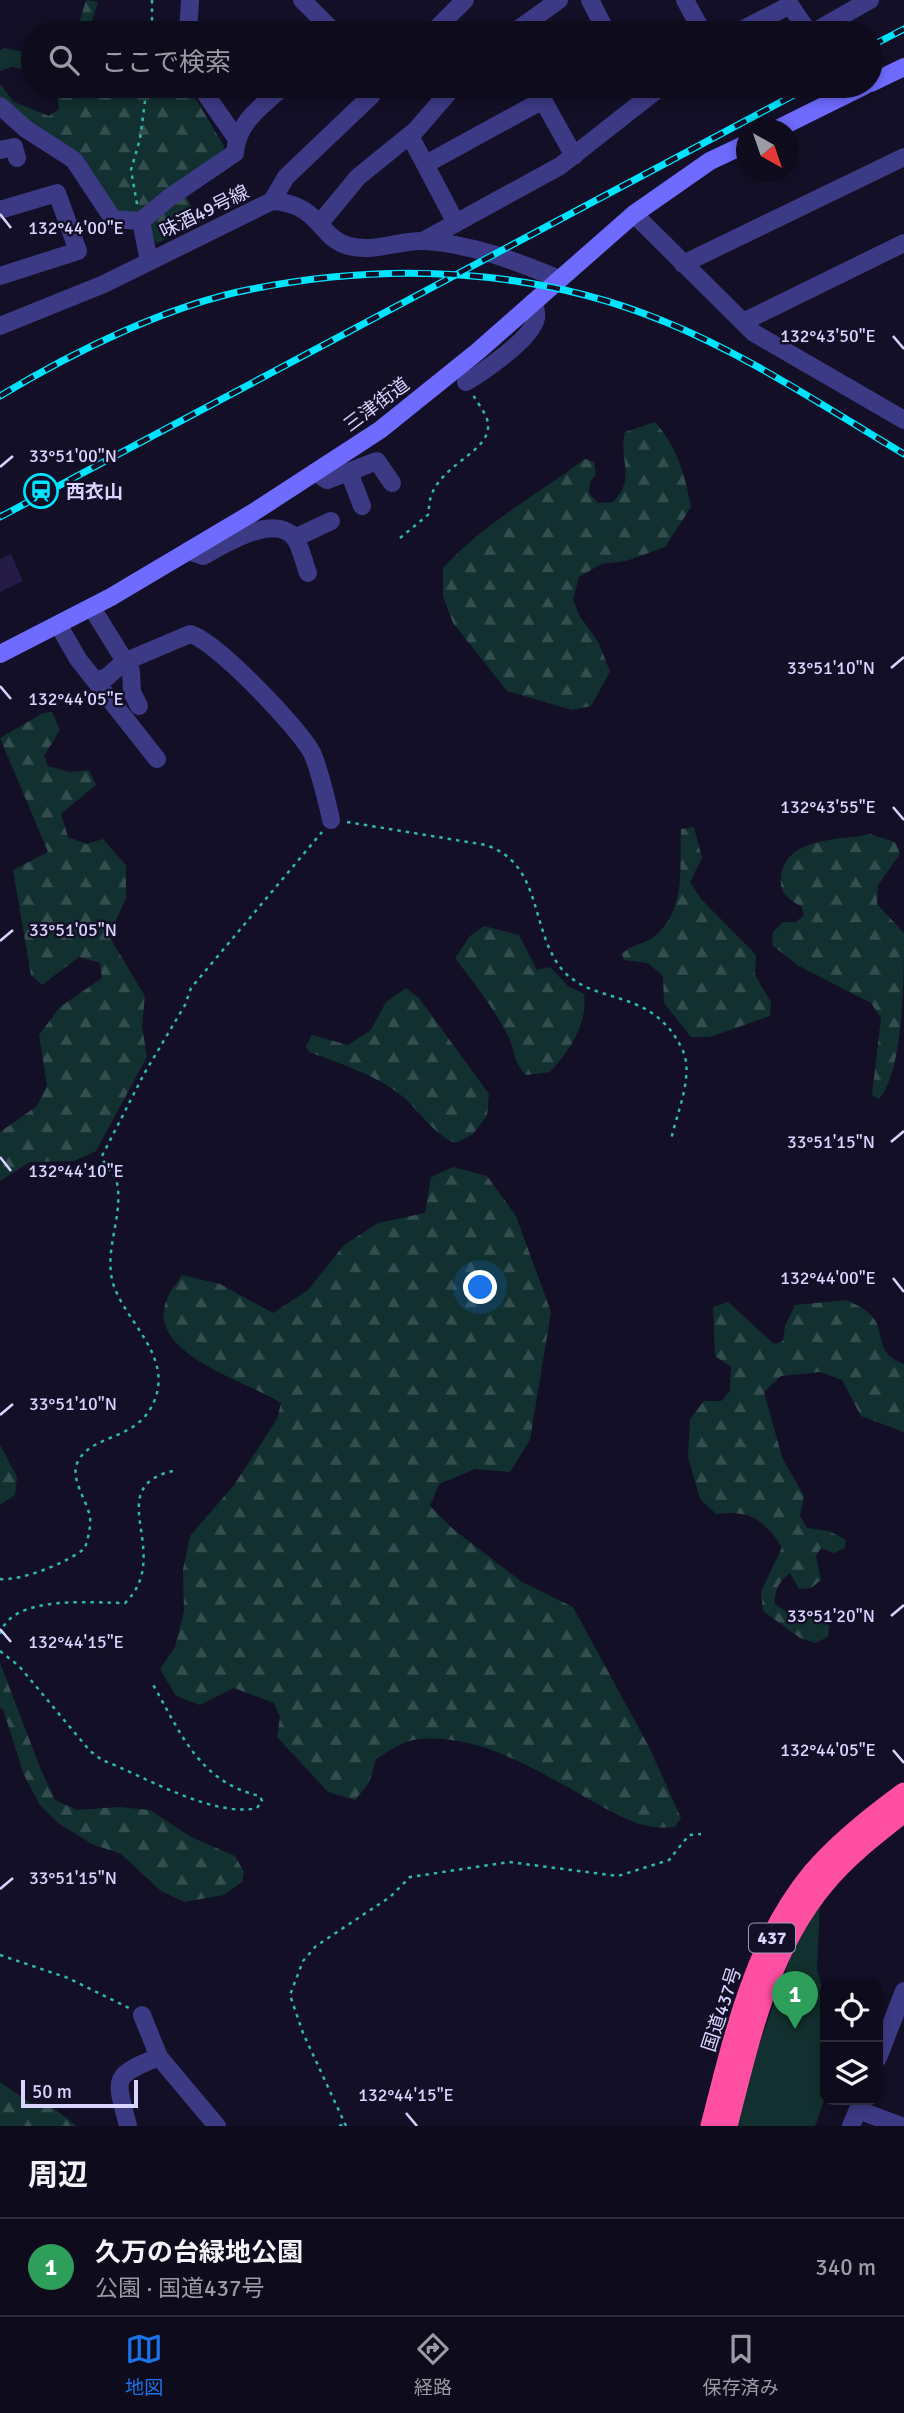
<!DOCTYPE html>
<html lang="ja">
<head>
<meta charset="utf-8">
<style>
	body { margin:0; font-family:Signika,"Noto Sans JP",sans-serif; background:#1c1929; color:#f1f3f6 }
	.controls { position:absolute; right:21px; bottom:21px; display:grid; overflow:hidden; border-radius:14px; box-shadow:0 4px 10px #0003 }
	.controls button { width:63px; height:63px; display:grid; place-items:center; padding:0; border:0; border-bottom:2px solid #2e2b3b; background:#0e0b1c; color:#f1f3f6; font:35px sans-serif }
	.compass { position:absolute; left:736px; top:119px; width:63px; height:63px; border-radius:50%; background:#0e0b1c; box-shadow:0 4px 10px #0003; rotate:140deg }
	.scale { position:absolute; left:21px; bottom:18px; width:117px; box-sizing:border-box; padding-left:7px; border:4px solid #d9d4ff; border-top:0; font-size:19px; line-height:24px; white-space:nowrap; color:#d9d4ff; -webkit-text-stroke:5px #130f26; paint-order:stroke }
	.you { position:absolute; left:481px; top:1288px; width:24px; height:24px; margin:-18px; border:5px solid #fff; border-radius:50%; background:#1a73e8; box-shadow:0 0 0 10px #1a73e833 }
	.badge { display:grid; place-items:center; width:46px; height:46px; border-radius:50%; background:#1a73e8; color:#fff; font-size:23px; font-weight:700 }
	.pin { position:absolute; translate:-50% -58px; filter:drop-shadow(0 2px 4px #0008) }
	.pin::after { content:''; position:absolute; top:37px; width:24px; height:21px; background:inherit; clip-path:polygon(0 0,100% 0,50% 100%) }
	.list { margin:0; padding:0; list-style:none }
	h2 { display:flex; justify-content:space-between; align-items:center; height:91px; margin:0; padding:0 28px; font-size:30px }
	h2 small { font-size:23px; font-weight:400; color:#9b9ba3 }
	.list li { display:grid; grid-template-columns:46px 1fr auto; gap:21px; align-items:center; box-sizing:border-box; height:98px; padding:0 28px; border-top:2px solid #2e2b3b }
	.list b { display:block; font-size:26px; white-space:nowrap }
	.list p { margin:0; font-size:23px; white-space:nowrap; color:#9b9ba3 }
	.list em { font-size:23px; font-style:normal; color:#9b9ba3 }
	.icon { flex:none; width:38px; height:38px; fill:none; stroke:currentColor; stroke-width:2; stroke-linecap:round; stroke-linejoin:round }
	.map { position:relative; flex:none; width:904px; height:2126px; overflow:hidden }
	.search { position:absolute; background:#0e0b1c; box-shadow:0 4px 10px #0003; left:21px; right:21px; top:21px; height:77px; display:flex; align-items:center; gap:18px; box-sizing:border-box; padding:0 24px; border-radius:38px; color:#9b9ba3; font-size:26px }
	.sheet { height:189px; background:#0e0b1c }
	nav { display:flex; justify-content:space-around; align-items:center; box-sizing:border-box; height:98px; border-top:2px solid #2e2b3b; background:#0e0b1c; font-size:19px; color:#9b9ba3 }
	nav a { display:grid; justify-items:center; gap:4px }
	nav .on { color:#1a73e8 }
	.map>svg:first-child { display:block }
</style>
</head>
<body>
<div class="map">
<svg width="904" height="2126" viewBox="0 0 904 2126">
	<defs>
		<pattern id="forest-firs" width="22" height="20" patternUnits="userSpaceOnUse" patternTransform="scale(1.75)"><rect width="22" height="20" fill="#12302f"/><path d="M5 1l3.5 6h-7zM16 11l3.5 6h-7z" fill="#344d4e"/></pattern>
	</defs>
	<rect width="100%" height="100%" fill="#130f26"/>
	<g fill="url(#forest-firs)">
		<path d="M86 0 98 2 88 33H76Z"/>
		<path d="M4 48 33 54V71L12 67 0 71V50Z"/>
		<path d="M0 84 14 102 49 116 59 109 56 91 60 86H188L224 146 222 158 181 187 200 223 157 243 147 229C97 232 98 185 71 155 55 137 21 118 0 103Z"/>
		<path d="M655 422C677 447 685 474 691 507L665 547 626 561 601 564 579 577 573 599 579 615 599 643 610 672 591 706 572 710 507 691 453 623 443 596V568C484 523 537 495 585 459L594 462 596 475 590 482 589 493 598 503 613 502C637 477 618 461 625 432Z"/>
		<path d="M52 712 60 730 44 756 48 766 69 772 89 770 96 785 61 814 68 837 86 844 103 839 126 865V898L109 936 145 996 142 1026 147 1057 96 1151 74 1161 30 1162 0 1181V1132L37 1106 47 1086 39 1035 60 1007 102 978 100 963 79 957 42 985 31 975 13 870 48 852 0 738 43 713Z"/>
		<path d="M694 827 702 858 690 882 701 899 756 955 755 975 771 1002 770 1016 710 1037H691L664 1003 663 976 648 963 624 960 622 954C631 944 644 945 655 936 687 908 679 868 681 829Z"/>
		<path d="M870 834 895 842 900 854 878 885 877 904 904 933C904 976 904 1070 879 1099L872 1095 881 1018 871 1003 799 966 772 945 773 932 783 922H796L804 915 801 906C789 900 779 893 781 878 785 836 839 841 870 834Z"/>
		<path d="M484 926 519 935 537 970 550 967 568 986 584 994C588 1024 570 1050 550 1072L526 1075C512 1060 516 1052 508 1036 494 1008 474 983 455 958L470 936Z"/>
		<path d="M406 988 419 998 489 1094 487 1116 472 1135 455 1143C429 1132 417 1105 394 1090 368 1072 338 1063 309 1052L306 1046 312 1035 348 1045 370 1031 386 1002Z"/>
		<path d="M453 1167 487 1176 516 1216 551 1312 530 1440 510 1472 475 1469 439 1484 430 1506 453 1529 522 1582 573 1607 649 1747 681 1818 675 1827C642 1831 618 1815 590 1800 539 1771 480 1734 419 1739 403 1741 389 1751 376 1759L369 1783 355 1800 328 1792 277 1737 280 1717 274 1703 234 1688 200 1705 176 1696 160 1669 175 1647 184 1611 183 1569 190 1536 234 1485 277 1419 281 1403C250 1382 143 1354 167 1299 170 1291 177 1283 182 1275L220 1284 273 1313 308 1290 344 1245 378 1223 425 1213 431 1177Z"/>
		<path d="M846 1300C857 1305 867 1309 874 1319 885 1334 875 1354 904 1364V1432L861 1416 842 1380 820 1372 781 1376 764 1392 782 1457 804 1496 800 1516 807 1528 829 1531 846 1540 845 1548 834 1553 821 1548 816 1556 821 1580 811 1588 799 1589 790 1573C779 1581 774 1591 775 1604L790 1614 819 1609 829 1622 828 1637 815 1643 800 1638 763 1611 761 1592 782 1547C764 1519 749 1510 716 1514L700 1499 688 1457 690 1419 704 1401H721L730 1391 731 1367 715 1356 713 1307 728 1302 774 1344 783 1341 785 1326 795 1305Z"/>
		<path d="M0 1445 17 1477 15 1495 0 1505Z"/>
		<path d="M0 1663 41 1770 55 1800 77 1810 119 1807 150 1810 191 1837 235 1856 244 1872 242 1882 224 1895 184 1902 161 1891 121 1854 92 1844 58 1823 40 1805 24 1775 3 1709 0 1708Z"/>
		<path d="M0 2082 30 2103 49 2105 77 2126H0Z"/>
	</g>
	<path fill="#12302f" d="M820 1903 817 1970 825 1999V2098L815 2126H737L754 2059 793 1950Z"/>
	<path fill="#241b47" d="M11 554 23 581 0 592V559Z"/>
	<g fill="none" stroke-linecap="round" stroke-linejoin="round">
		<g stroke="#2fb8b0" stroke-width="2.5" stroke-dasharray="3.5 5" stroke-linecap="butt">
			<path d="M152 0V33"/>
			<path d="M137 204 131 170 140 139 147 86"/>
			<path d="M400 538 429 514C425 464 498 455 487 419 484 411 477 402 473 395"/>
			<path d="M347 822 486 845C542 864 530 927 560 967 592 1008 652 984 683 1051 694 1076 676 1115 671 1140"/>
			<path d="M0 1579C22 1581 69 1562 85 1548 88 1538 91 1527 90 1517 87 1500 69 1478 78 1461 93 1433 140 1441 155 1399 171 1357 129 1324 115 1289 101 1254 124 1218 117 1183 115 1173 104 1167 102 1156L144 1074 185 1005 191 988 322 832"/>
			<path d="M0 1634C12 1594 92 1603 125 1603 176 1553 97 1486 177 1470"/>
			<path d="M0 1651 19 1666 90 1751 102 1760C144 1776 213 1818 257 1808L262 1801 260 1796C198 1782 180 1731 151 1681"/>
			<path d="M0 1955 68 1978 129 2008"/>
			<path d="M339 2126 346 2124"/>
			<path d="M346 2126 303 2033 290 1995 303 1961 316 1946 390 1897 410 1877 509 1862 618 1876 669 1860 689 1835 701 1834"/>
		</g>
		<g stroke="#3d3a85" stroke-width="18">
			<path d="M302 0 335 33"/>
			<path d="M590 0 607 33"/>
			<path d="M685 0 703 33"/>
			<path d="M188 33 190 0"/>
			<path d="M432 33 465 0"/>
			<path d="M513 33 559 0"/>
			<path d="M736 33 790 5 809 33"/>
			<path d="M812 33 870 0"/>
			<path d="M200 86 236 138"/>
			<path d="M535 86 574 156"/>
			<path d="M0 106 26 129 74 160 113 219 141 221 149 261"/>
			<path d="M410 136 456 223"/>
			<path d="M0 150 14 147 17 158"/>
			<path d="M426 164 543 100"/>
			<path d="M272 201C321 204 318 238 349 246 374 253 399 240 424 241 472 244 516 261 559 279"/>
			<path d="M0 210 57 193 78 251 0 276"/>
			<path d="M634 214 754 333 904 420"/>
			<path d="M141 221 170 197 235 153C237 122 262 106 284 86"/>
			<path d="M320 223 358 177 416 130 454 86"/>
			<path d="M423 241 560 166 662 86"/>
			<path d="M683 264 904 157"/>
			<path d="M743 322 904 243"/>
			<path d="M0 326 104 284 272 201 286 177 371 96 376 86"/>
			<path d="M466 382C483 372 533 338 536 318 537 313 535 307 533 302"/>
			<path d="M315 472 327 480 377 461 392 483"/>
			<path d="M349 472 362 506"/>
			<path d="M295 538 331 521"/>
			<path d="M188 551 203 556C224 545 273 513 294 537 301 546 304 563 308 573"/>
			<path d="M92 608 131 671 132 692 139 706"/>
			<path d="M59 626 78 659 157 759"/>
			<path d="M96 681 107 677 124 662 190 634C215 640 299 728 312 753 318 765 328 805 331 820"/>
			<path d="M159 2057 217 2126"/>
			<path d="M878 2058 904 1991"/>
			<path d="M858 2110 901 2126"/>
			<path d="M128 2126C116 2078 110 2076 159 2057L142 2015"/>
			<path d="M851 2126 862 2100"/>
		</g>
		<g stroke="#6f6bff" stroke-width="18">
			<path d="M871 83 904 67"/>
			<path d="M775 130 864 86"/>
			<path d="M0 654 111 597 254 512 380 430 477 352 634 214 710 161 746 144"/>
		</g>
		<g stroke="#ff4fa3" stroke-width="21">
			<path d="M711 2126C734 2038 753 1946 812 1874 838 1843 871 1817 904 1793"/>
			<path d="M727 2126C749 2042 767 1952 824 1884 847 1856 876 1834 904 1812"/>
		</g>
		<g stroke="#00e5ff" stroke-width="7">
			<g id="rail">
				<path d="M871 46 904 29"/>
				<path d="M0 396C73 352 168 305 252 289 388 262 534 268 663 321 748 355 826 408 904 454"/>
				<path d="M0 517 811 86"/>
			</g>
		</g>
		<use href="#rail" stroke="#130f26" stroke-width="4.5" stroke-dasharray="13" stroke-linecap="butt"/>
	</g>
	<path fill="none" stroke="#d9d4ff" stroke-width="2.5" d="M0 214 11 228M893 336 904 349M0 467 13 456M891 668 904 657M0 686 11 699M893 807 904 820M0 941 13 930M891 1142 904 1131M0 1157 11 1171M893 1278 904 1292M0 1415 13 1404M891 1616 904 1605M0 1629 11 1642M893 1750 904 1763M0 1889 13 1878M406 2113 417 2126"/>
	<defs>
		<g id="station-ring" transform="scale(1.75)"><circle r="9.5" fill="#130f26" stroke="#00e5ff" stroke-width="1.5"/><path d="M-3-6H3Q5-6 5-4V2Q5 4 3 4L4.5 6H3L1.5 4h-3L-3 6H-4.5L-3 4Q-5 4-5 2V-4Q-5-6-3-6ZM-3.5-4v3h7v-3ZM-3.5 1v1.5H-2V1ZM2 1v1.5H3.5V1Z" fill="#00e5ff"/></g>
	</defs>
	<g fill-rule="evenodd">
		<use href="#station-ring" x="41" y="491"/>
	</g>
	<g text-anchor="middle" stroke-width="5" stroke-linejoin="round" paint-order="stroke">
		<rect fill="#130f26" stroke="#9e99be" stroke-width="2" x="749" y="1923.5" width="46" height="29" rx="5"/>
		<g font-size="18" font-weight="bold" fill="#d9d4ff">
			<text x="772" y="1944">437</text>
		</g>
		<g font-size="19" fill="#d9d4ff" stroke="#130f26">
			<text transform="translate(204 211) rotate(-26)" y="7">味酒49号線</text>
			<text transform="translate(376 404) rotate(-37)" y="7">三津街道</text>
			<text transform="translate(721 2009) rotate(-72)" y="7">国道437号</text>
		</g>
		<g font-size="19" font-weight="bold" fill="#d9d4ff" stroke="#130f26" text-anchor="start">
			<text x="66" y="498">西衣山</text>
		</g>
	</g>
	<g font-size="18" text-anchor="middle" fill="#d9d4ff" stroke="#130f26" stroke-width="5" stroke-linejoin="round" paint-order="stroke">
		<text x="76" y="234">132°44'00"E</text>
		<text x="828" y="342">132°43'50"E</text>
		<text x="73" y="462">33°51'00"N</text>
		<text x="831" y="674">33°51'10"N</text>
		<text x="76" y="705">132°44'05"E</text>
		<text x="828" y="813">132°43'55"E</text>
		<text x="73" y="936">33°51'05"N</text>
		<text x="831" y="1148">33°51'15"N</text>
		<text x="76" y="1177">132°44'10"E</text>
		<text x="828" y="1284">132°44'00"E</text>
		<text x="73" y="1410">33°51'10"N</text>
		<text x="831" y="1622">33°51'20"N</text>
		<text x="76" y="1648">132°44'15"E</text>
		<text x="828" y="1756">132°44'05"E</text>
		<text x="73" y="1884">33°51'15"N</text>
		<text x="406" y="2101">132°44'15"E</text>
	</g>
</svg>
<div class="controls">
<button><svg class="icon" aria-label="locate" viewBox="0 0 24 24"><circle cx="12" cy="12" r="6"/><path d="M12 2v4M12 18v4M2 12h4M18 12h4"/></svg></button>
<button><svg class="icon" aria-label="layers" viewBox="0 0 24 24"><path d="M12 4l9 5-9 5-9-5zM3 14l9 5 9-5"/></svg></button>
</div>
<svg class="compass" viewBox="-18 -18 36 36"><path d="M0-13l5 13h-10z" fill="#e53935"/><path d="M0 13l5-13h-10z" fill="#9b9ba3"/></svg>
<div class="scale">50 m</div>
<div class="you"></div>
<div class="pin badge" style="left:795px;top:2029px;background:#2e9e5b">1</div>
<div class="search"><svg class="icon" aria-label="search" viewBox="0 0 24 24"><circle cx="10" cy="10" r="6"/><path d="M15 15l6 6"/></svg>ここで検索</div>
</div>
<section class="sheet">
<h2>周辺<small></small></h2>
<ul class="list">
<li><span class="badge" style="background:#2e9e5b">1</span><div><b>久万の台緑地公園</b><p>公園 · 国道437号</p></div><em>340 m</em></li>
</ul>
</section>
<nav>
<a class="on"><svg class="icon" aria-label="map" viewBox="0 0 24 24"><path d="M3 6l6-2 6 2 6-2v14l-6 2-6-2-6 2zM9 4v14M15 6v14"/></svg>地図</a>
<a><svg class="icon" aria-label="directions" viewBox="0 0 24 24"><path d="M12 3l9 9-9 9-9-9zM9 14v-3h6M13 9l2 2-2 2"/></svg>経路</a>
<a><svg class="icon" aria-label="saved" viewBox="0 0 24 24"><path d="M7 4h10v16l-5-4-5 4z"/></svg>保存済み</a>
</nav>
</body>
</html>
